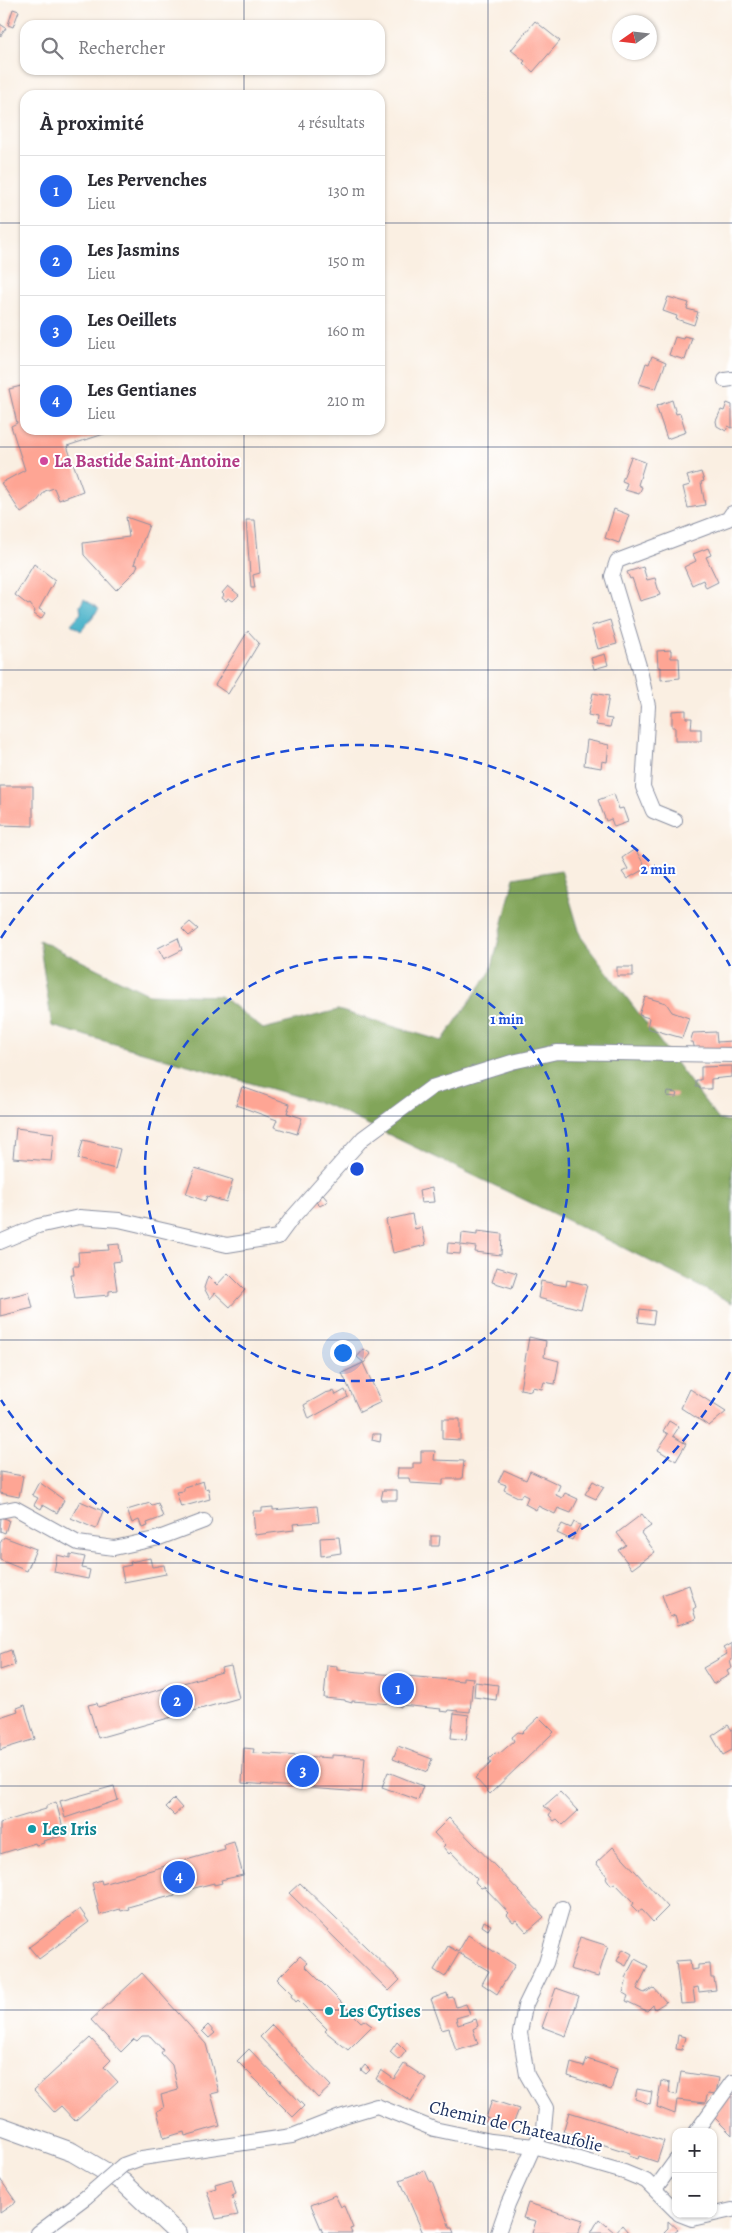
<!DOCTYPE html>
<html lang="fr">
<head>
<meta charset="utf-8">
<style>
	body { margin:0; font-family:Alegreya,serif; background:#f2f2f3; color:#2b2b33 }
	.controls { position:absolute; right:15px; bottom:15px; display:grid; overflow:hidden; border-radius:10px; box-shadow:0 1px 4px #0004 }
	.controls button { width:45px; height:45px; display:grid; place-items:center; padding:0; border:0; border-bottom:1px solid #e1e1e2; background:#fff; color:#2b2b33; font:25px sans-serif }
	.compass { position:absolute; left:612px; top:15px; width:45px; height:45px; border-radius:50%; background:#fff; box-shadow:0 1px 4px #0004; rotate:256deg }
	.you { position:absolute; left:342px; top:1352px; width:18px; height:18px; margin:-12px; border:4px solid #fff; border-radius:50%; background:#1a73e8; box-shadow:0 0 0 8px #1a73e833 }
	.badge { display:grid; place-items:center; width:32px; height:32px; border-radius:50%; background:#2563eb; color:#fff; font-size:16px; font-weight:700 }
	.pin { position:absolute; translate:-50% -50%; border:2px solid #fff; box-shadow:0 1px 5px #0006 }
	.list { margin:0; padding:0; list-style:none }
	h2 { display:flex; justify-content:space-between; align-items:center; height:65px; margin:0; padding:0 20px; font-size:21px }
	h2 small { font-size:16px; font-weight:400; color:#7c7c81 }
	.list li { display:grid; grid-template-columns:32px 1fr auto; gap:15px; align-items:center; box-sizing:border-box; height:70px; padding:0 20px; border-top:1px solid #e1e1e2 }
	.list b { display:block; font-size:19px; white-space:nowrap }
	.list p { margin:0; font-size:16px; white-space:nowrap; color:#7c7c81 }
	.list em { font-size:16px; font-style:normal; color:#7c7c81 }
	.icon { flex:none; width:28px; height:28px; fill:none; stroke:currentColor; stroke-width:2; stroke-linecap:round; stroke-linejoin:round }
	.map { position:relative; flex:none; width:732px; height:2233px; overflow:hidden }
	.search { position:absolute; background:#fff; box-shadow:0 1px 4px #0004; left:20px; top:20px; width:365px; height:55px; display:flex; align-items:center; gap:12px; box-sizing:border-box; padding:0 18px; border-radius:15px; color:#7c7c81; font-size:19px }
	.panel { position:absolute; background:#fff; box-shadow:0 1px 4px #0004; left:20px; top:90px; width:365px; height:345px; border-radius:15px }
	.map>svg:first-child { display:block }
</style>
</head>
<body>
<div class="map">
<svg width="732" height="2233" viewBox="0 0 732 2233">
	<rect width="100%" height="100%" fill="#fff"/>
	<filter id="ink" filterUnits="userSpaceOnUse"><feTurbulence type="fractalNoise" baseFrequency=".02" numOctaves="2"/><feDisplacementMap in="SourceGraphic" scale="10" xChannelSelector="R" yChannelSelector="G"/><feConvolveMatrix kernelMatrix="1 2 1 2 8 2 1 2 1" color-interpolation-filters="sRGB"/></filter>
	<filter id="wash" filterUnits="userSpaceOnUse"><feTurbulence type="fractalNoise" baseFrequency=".0096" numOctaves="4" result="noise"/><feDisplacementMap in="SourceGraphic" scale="20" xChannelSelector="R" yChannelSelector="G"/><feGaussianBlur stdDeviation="1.12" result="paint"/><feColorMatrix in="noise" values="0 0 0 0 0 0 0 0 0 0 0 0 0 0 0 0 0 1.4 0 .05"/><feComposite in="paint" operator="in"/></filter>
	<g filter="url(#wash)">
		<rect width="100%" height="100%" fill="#faefe2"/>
		<path fill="#82a55a" stroke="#4e6a5c" d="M561 870 581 937 719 1120 732 1121V1303L610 1241 327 1105 52 1026 39 940 148 994 221 996 263 1029 338 1010 442 1041 491 971 514 878Z"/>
		<path fill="#4ab2c9" stroke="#327094" d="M84 599 99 609 81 631 71 624 81 613 80 606Z"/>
		<g id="blocks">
			<g fill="#fea594">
				<path d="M13 9 19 11 13 27 8 25Z"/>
				<path d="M535 21 560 41 533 72 523 63 525 61 511 50Z"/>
				<path d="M0 24 6 28 0 37Z"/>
				<path d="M668 297 689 303 687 309 698 312 694 325 676 319 677 316 663 311Z"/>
				<path d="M684 336 692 338 685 360 669 355 675 337 683 339Z"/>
				<path d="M652 356 666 362 656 389 639 384 646 363 649 364Z"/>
				<path d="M25 385V430H109L110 432 67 446 83 491 59 500 54 488 45 491 36 503 21 513 1 483 25 470 11 426 17 423 9 389Z"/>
				<path d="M672 400 676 414 680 413 686 432 667 439 656 406Z"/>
				<path d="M727 403 732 405V428L728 426 726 431 717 426 716 421 721 410 724 411Z"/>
				<path d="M631 457 645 462 638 485 642 487 639 494 625 490 627 483 622 481Z"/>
				<path d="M701 472 704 481 701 482 705 505 688 508 683 487 690 485 687 476Z"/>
				<path d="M614 509 629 515 619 543 605 538Z"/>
				<path d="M126 517 149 525 134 564 138 565 135 571 116 590 84 555 83 543 129 537Z"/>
				<path d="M246 520H255L260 573 253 575 255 588H251Z"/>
				<path d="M708 548 711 555 706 557 718 582 706 588 703 580 692 585 684 567 696 561 693 554Z"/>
				<path d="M34 564 55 580 39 609 45 613 41 619 34 614 35 611 30 604 28 605 15 595Z"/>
				<path d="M643 567 647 580 655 578 660 595 640 601 632 578 630 579 627 572Z"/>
				<path d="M228 586 239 595 233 601 228 598 226 601 222 598 224 595 222 593Z"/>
				<path d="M610 620 617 644 598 649 591 626Z"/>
				<path d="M248 631 259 643 228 694 215 685Z"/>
				<path d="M671 650V658H679L680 678 661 680V667H658L657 651Z"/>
				<path d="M605 654 608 665 594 669 591 658Z"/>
				<path d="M593 693 609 696 605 718 612 719 610 727 596 725 597 717 588 715Z"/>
				<path d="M686 710V718H692L691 729H701V741H675V727H672V711Z"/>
				<path d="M587 740 609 745 607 762 602 761 601 768 584 765Z"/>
				<path d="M0 786H33V826L0 825Z"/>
				<path d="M614 794 619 809 623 808 628 822 614 827 611 819 606 821 598 800Z"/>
				<path d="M635 849 646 868 627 879 622 872 628 869 622 858Z"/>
				<path d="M190 922 198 929 189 936 182 929Z"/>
				<path d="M178 938 182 950 164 959 158 948Z"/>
				<rect x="617" y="967" width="16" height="9"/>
				<path d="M645 997 666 1003 672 1012 689 1018 682 1038 647 1028 649 1018 639 1015Z"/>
				<path d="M716 1032 717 1042 732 1041V1049L695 1050 693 1042H690L693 1033Z"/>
				<path d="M732 1066V1077L711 1079V1089H700L699 1087H696V1080H701V1067Z"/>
				<path d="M242 1087 290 1104 287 1113 302 1118 297 1134 274 1127 277 1120 236 1105Z"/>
				<path d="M668 1092 677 1093 676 1097 667 1096Z"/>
				<path d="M16 1128 54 1133 51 1161 13 1158Z"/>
				<path d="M83 1140 120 1149 115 1169 78 1159Z"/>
				<path d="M195 1168 233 1180 226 1202 207 1196 205 1201 186 1194Z"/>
				<path d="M432 1188 434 1202 421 1203 419 1191Z"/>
				<path d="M323 1195 328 1201 320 1206 315 1201Z"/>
				<path d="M412 1214 415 1229 422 1227 426 1245 393 1253 386 1220Z"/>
				<path d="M477 1231 502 1234 501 1255 475 1252 476 1247 461 1245 460 1254 447 1253 448 1243 461 1244 462 1233 477 1235Z"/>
				<path d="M119 1244 121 1261 113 1262 117 1290 109 1291V1295L75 1298 71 1275H74L73 1266H79L78 1252 109 1250 108 1245Z"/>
				<path d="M497 1267 517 1273 512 1288 492 1282Z"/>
				<path d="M228 1273 245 1290 230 1307 215 1293 210 1299 204 1288 208 1276 217 1285Z"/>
				<path d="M567 1280 587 1285 581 1309 538 1298 541 1281 566 1286Z"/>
				<path d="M29 1292 33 1308 0 1316V1299Z"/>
				<path d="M640 1309 655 1311 653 1324 638 1322Z"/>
				<path d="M529 1337 546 1341 544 1357 559 1361 555 1384 544 1382 542 1389 532 1387 531 1391 520 1389Z"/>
				<path d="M364 1349 371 1354 364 1363 357 1357Z"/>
				<path d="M363 1363 381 1402 360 1412 342 1373Z"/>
				<path d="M690 1389 726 1412 709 1426 681 1408Z"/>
				<path d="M345 1390 348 1397 309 1419 304 1405 325 1393 334 1391 336 1395Z"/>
				<path d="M442 1419H460V1440L442 1439Z"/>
				<path d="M669 1421 679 1427 673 1436 686 1444 676 1461 658 1450 668 1434 663 1431Z"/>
				<path d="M373 1434H381L380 1442 372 1440Z"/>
				<path d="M421 1451H435L434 1460 464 1461 462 1479H443V1485L410 1483 409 1478H397L398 1468H413V1463H421Z"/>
				<path d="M504 1470 526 1480 530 1471 560 1485 556 1495 562 1498 565 1493 578 1499 571 1513 558 1508 555 1514 538 1506 536 1510 525 1504 528 1497 522 1494 520 1498 504 1490 506 1485 498 1482Z"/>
				<path d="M0 1472 23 1476 19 1497 0 1493Z"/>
				<path d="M203 1481 205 1489 208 1488 210 1499 181 1507 176 1492 184 1491V1487Z"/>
				<path d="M593 1481 604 1487 596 1499 585 1494Z"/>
				<path d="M39 1482 64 1500 57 1513 43 1505 41 1509 34 1505 38 1498 32 1495Z"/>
				<path d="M383 1490H397V1500H381Z"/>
				<path d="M80 1501 103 1511 96 1529 71 1518Z"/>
				<path d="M150 1503 152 1505 158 1503 163 1517 147 1523 148 1526 142 1528 139 1520 132 1523 127 1510Z"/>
				<path d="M317 1506 319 1522 293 1524 294 1530 255 1535 253 1511H262V1508L273 1507V1510Z"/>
				<path d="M642 1514 651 1526 641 1533 655 1552 632 1569 618 1550 626 1545 617 1533Z"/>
				<path d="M1 1517 9 1520 5 1533 0 1531Z"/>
				<path d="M574 1522 580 1525 572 1540 557 1533 562 1524 571 1528Z"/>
				<path d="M431 1536H440L439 1546H431Z"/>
				<path d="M4 1537 36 1549 27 1571 0 1560V1543Z"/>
				<path d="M339 1537 341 1553 321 1556 320 1538Z"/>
				<path d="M70 1554 85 1557 82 1568 90 1570 88 1579 54 1572 57 1555 70 1558Z"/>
				<path d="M150 1558 152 1567 164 1565 166 1574 124 1582 121 1567 131 1565 130 1562Z"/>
				<path d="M689 1585 696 1607 693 1609 696 1619 678 1625 675 1615 670 1617 662 1595Z"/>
				<path d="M732 1643V1660L730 1661 732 1668 727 1671 729 1675 713 1684 703 1668 727 1654 723 1648Z"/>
				<path d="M11 1650 15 1665 0 1670V1654Z"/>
				<path d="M327 1665 337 1666V1670L463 1681V1677L473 1678 470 1712 449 1710 448 1712 440 1711 441 1709 401 1705V1707L393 1704 352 1701V1703L345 1701V1700L324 1698Z"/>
				<path d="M231 1666 239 1698 98 1738 88 1705 97 1703 98 1707 222 1672 221 1668Z"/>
				<path d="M475 1682 498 1685 496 1700 474 1697Z"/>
				<path d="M25 1705 35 1739 0 1750V1717L18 1711 17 1708Z"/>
				<path d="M454 1713 469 1715 466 1740 451 1738Z"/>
				<path d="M539 1717 554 1732 490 1794 475 1778 491 1763 489 1759 495 1753 499 1754 514 1741 512 1737 518 1732 522 1733Z"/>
				<path d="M728 1725 732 1730V1750L723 1755 712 1736Z"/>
				<path d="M398 1746 432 1759 427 1772 393 1759Z"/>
				<path d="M244 1748 254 1749 253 1753 332 1758V1755L365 1757 362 1792 242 1783Z"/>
				<path d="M388 1772 423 1786 418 1800 382 1787Z"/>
				<path d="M114 1786 118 1800 65 1818 60 1801Z"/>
				<path d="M560 1792 578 1811 563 1825 557 1819 554 1821 549 1815 551 1812 544 1806Z"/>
				<path d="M174 1799 182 1808 174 1815 166 1807Z"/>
				<path d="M56 1802 65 1835 43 1841 44 1843 36 1845 35 1843 0 1854V1823L46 1809V1806Z"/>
				<path d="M449 1818 544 1917 527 1932 516 1920 513 1922 507 1915 509 1913 484 1887 481 1888 475 1882 477 1879 451 1852 449 1854 443 1847 445 1845 434 1833Z"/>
				<path d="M234 1842 243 1875 221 1880 222 1883 214 1885V1883L175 1893V1896L168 1898 167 1896 128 1907 129 1909 121 1911 120 1909 100 1915 92 1883 101 1880 102 1884 225 1849 224 1845Z"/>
				<path d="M613 1847 668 1907 653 1922 642 1910 638 1912 632 1906 634 1903 615 1883 611 1885 606 1878 607 1876 596 1863Z"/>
				<path d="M300 1883 400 1980 389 1991 289 1893Z"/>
				<path d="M80 1909 89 1922 39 1959 29 1947Z"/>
				<path d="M484 1921 491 1925 488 1930 482 1926Z"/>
				<path d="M468 1935 515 1965 497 1994 482 1984 489 1971 459 1953 445 1977 434 1970 448 1946 458 1952Z"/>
				<path d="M580 1937 608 1946 598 1977 570 1969Z"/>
				<path d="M623 1949 632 1954 626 1966 617 1961Z"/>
				<path d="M300 1956 308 1963 305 1966 361 2022 364 2020 372 2026 348 2050 325 2031 327 2029 298 2000 296 2002 291 1996 292 1994 277 1979Z"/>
				<path d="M635 1959 648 1966 637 1989 644 1993 654 1988 666 2002 655 2009 653 2005 647 2011 626 2001 628 1996 623 1993 627 1979 625 1978Z"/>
				<path d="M690 1960 691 1970 698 1969V1965L710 1964 711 1978H714L716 1990 699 1992 698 1987 693 1988 695 2003 681 2004 676 1961Z"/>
				<path d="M142 1973 206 2044 219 2092 211 2094 220 2126 185 2136 184 2132 164 2138 157 2111 164 2108 161 2095 178 2090 172 2065 161 2053 163 2050 150 2036H142L137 2041 134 2039 121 2052 91 2020Z"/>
				<path d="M556 1988 579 1996 566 2036 542 2027Z"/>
				<path d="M447 1993 448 1998 453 1997 456 2007 466 2004 470 2014 456 2018 458 2025 476 2019 478 2026 473 2029 478 2044 456 2051 449 2028 442 2030 431 1999Z"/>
				<path d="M208 2025 215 2033 209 2038 202 2031Z"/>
				<path d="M272 2025 331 2086 318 2098 260 2037Z"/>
				<path d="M678 2035 685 2037 682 2050 676 2049Z"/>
				<path d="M90 2038 111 2060 104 2067 118 2082 75 2121 61 2106 54 2112 34 2090Z"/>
				<path d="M397 2042 406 2051 399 2060 390 2052Z"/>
				<path d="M249 2049 304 2106 293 2117 237 2061Z"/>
				<path d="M587 2059 617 2069 611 2090 568 2076 571 2063 584 2067Z"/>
				<path d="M404 2064 426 2078 411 2101 376 2079 381 2070 394 2079Z"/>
				<path d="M365 2065 370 2070 366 2074 361 2070Z"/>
				<path d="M681 2072 719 2078 716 2094 708 2093 705 2103 677 2100 675 2114 657 2107 661 2081 670 2083 669 2093 677 2095Z"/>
				<path d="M637 2089 652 2092 650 2104 635 2099Z"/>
				<path d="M732 2090V2135L714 2117Z"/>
				<path d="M492 2100 519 2109 512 2127 486 2118Z"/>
				<path d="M569 2112 664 2141 657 2162 639 2156 638 2159 629 2156 630 2153 592 2141 591 2144 583 2141 584 2138 563 2132Z"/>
				<path d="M425 2170 430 2182 432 2181 450 2228H452L454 2233H423L400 2180Z"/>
				<path d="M0 2179 16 2202 0 2213Z"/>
				<path d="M232 2179 236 2194 232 2196 238 2215 216 2219 207 2191 216 2188 215 2184Z"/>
				<path d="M335 2195 341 2207 344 2206 353 2228 350 2229 352 2233H323L311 2205Z"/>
				<path d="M528 2203 583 2220 578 2233H532L536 2221 523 2218Z"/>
				<path d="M599 2219 615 2233 622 2225 628 2232 627 2233H591Z"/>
				<path d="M668 2221 678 2230 674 2233H663L668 2228Z"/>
			</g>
		</g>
	</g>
	<g filter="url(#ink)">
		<use href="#blocks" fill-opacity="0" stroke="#8a8fa0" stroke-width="1"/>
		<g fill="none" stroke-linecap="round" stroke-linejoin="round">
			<g stroke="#8a8fa0" stroke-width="16">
				<g id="minor">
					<path d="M725 380 732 379"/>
					<path d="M675 820 653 811 643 787 648 706 639 666 612 576 617 561 728 519 732 513"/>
					<path d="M0 1242 38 1226 79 1217 119 1220 227 1245 278 1237 292 1218 363 1138 432 1087 512 1062 557 1052 732 1055"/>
					<path d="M0 1511 15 1508 78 1543 114 1548 159 1538 204 1521"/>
					<path d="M696 2132 732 2082"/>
					<path d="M123 2165 142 2158 292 2136 340 2117 377 2106 434 2129 491 2141 534 2146 624 2172 646 2181 676 2211"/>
					<path d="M655 2189 676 2160"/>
					<path d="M679 2214 692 2219 732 2210"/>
					<path d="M38 2233 86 2197"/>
					<path d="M498 2233 508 2204 534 2146 544 2129 546 2108 527 2075 520 2033 525 2006 546 1963 562 1908"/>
				</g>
			</g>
			<g stroke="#8a8fa0" stroke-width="20">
				<path id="tertiary" d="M0 2126 72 2152 123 2182 177 2233"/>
			</g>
			<use href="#minor" stroke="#fff" stroke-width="14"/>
			<use href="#tertiary" stroke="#fff" stroke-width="18"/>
			<g stroke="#8a8fa0" stroke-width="16" stroke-linecap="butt">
				<path id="minor-bridge" d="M86 2197 123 2165"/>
			</g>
			<use href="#minor-bridge" stroke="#fff" stroke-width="14"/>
		</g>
	</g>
	<path fill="none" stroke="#1b2f5e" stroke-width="1" stroke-opacity="0.55" d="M244 0V25M488 0V2233M244 70V95M0 223H25M380 223H732M244 430V2233M0 447H732M0 670H732M0 893H732M0 1116H732M0 1340H732M0 1563H732M0 1786H732M0 2010H732"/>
	<g fill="none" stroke="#1d4ed8" stroke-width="2.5" stroke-dasharray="9 6">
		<circle cx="357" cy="1169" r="212"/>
		<path d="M730 1372A425 425 0 0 1 1 1400M1 938A425 425 0 0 1 730 966"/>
	</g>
	<circle fill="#d1479c" stroke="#fff" stroke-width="2" cx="44" cy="461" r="5"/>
	<g fill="#0f9aa8" stroke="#fff" stroke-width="2">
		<circle cx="32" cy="1829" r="5"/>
		<circle cx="329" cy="2011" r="5"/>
	</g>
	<g text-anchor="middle" stroke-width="4" stroke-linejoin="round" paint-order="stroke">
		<g font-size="18" font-weight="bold" fill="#b23c85" stroke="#fff" text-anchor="start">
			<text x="54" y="467">La Bastide Saint-Antoine</text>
		</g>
		<g font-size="18" font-weight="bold" fill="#0d838f" stroke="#fff" text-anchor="start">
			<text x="42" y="1835">Les Iris</text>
			<text x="339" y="2017">Les Cytises</text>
		</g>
		<g font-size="18" fill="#1b2f5e" stroke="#fff">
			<text transform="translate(516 2126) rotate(13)" y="6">Chemin de Chateaufolie</text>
		</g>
	</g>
	<circle cx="357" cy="1169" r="8" fill="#1d4ed8" stroke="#fff" stroke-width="2.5"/>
	<g font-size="15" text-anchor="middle" font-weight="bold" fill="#1d4ed8" stroke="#fff" stroke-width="4" stroke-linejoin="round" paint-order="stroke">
		<text x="658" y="874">2 min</text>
		<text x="507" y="1024">1 min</text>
	</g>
</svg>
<div class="controls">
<button>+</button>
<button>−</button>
</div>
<svg class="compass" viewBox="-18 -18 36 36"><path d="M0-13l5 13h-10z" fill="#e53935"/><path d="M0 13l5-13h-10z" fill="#7c7c81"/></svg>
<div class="you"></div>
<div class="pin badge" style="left:398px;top:1689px">1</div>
<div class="pin badge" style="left:177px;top:1701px">2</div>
<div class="pin badge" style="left:303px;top:1771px">3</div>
<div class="pin badge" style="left:179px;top:1877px">4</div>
<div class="search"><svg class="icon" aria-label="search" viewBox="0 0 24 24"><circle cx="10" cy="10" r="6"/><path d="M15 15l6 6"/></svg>Rechercher</div>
<section class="panel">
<h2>À proximité<small>4 résultats</small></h2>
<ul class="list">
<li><span class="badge">1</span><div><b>Les Pervenches</b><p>Lieu</p></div><em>130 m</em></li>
<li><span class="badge">2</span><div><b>Les Jasmins</b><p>Lieu</p></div><em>150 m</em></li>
<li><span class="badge">3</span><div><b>Les Oeillets</b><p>Lieu</p></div><em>160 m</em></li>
<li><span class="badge">4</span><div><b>Les Gentianes</b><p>Lieu</p></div><em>210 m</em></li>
</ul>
</section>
</div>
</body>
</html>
